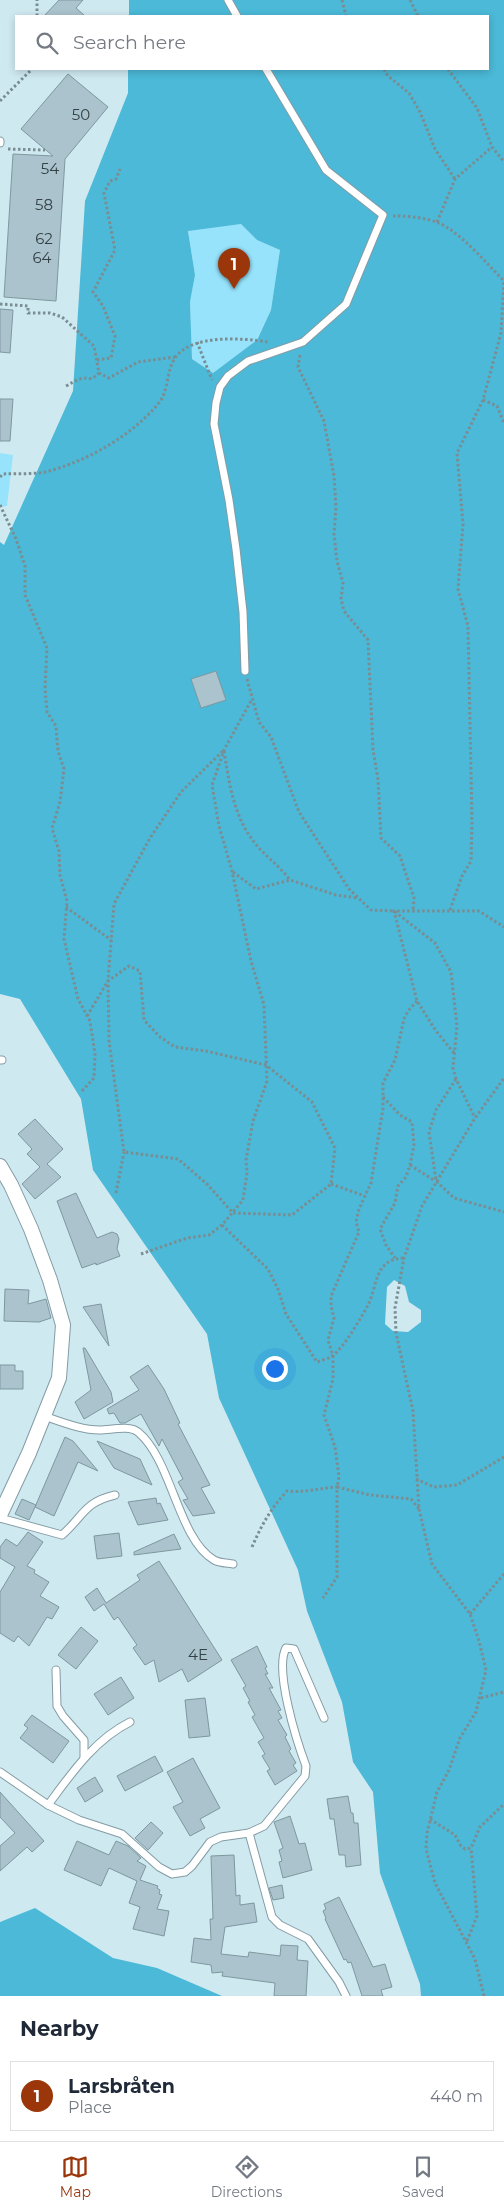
<!DOCTYPE html>
<html lang="en">
<head>
<meta charset="utf-8">
<style>
	body { margin:0; font-family:Montserrat,sans-serif; background:#f6f6f7; color:#1f2937 }
	.you { position:absolute; left:274px; top:1368px; width:18px; height:18px; margin:-12px; border:4px solid #fff; border-radius:50%; background:#1a73e8; box-shadow:0 0 0 8px #1a73e833 }
	.badge { display:grid; place-items:center; width:32px; height:32px; border-radius:50%; background:#9b360a; color:#fff; font-size:16px; font-weight:700 }
	.pin { position:absolute; translate:-50% -41px; filter:drop-shadow(0 1px 2px #0008) }
	.pin::after { content:''; position:absolute; top:26px; width:18px; height:15px; background:inherit; clip-path:polygon(0 0,100% 0,50% 100%) }
	.list { margin:0; padding:0; list-style:none }
	h2 { display:flex; justify-content:space-between; align-items:center; height:65px; margin:0; padding:0 20px; font-size:21px }
	h2 small { font-size:16px; font-weight:400; color:#747a83 }
	.list li { display:grid; grid-template-columns:32px 1fr auto; gap:15px; align-items:center; box-sizing:border-box; height:70px; margin:0 10px 10px; padding:0 10px; border:1px solid #e0e1e3; border-radius:0px }
	.list b { display:block; font-size:19px; white-space:nowrap }
	.list p { margin:0; font-size:16px; white-space:nowrap; color:#747a83 }
	.list em { font-size:16px; font-style:normal; color:#747a83 }
	.icon { flex:none; width:28px; height:28px; fill:none; stroke:currentColor; stroke-width:2; stroke-linecap:round; stroke-linejoin:round }
	.map { position:relative; flex:none; width:504px; height:1996px; overflow:hidden }
	.search { position:absolute; background:#fff; box-shadow:0 2px 8px #0003; left:15px; right:15px; top:15px; height:55px; display:flex; align-items:center; gap:12px; box-sizing:border-box; padding:0 18px; border-radius:0px; color:#747a83; font-size:19px }
	.sheet { height:145px; background:#fff }
	nav { display:flex; justify-content:space-around; align-items:center; box-sizing:border-box; height:70px; border-top:1px solid #e0e1e3; background:#fff; font-size:14px; color:#747a83 }
	nav a { display:grid; justify-items:center; gap:2px }
	nav .on { color:#9b360a }
	.map>svg:first-child { display:block }
</style>
</head>
<body>
<div class="map">
<svg width="504" height="1996" viewBox="0 0 504 1996">
	<rect width="100%" height="100%" fill="#cfe9f1"/>
	<g fill="#96e3fb">
		<path d="M241 224 257 240 280 250 271 310 256 341 213 373 192 359 190 302 195 275 188 230Z"/>
		<path d="M0 453 13 455 7 506 0 507Z"/>
	</g>
	<g fill="#4bb9d7" fill-rule="evenodd">
		<path d="M129 0H504V1996H421L420 1984 380 1873 373 1792 353 1762 342 1702 307 1611 298 1570 219 1398 207 1334 93 1170 81 1099 20 999 0 994V542L4 545 73 391 85 201 128 93V69H488V16H129ZM241 224 257 240 280 250 271 310 257 340 213 373 192 359 190 302 195 275 188 231ZM394 1280 405 1286 409 1302 421 1310V1322L408 1332 393 1331 385 1324 387 1287Z"/>
		<path d="M35 1908 113 1958 157 1968 222 1996H0V1922Z"/>
	</g>
	<g fill="#aac3cc" stroke="#7f98a0">
		<path d="M59 0H83L76 8 85 16H44Z"/>
		<path d="M68 74 108 107 65 159 56 301 4 297 13 154 53 156 21 129Z"/>
		<path d="M0 309 13 310 10 353 0 352Z"/>
		<path d="M0 399H13L10 441H0Z"/>
		<path d="M216 671 226 700 201 708 191 679Z"/>
		<path d="M35 1119 63 1149 47 1164 61 1177 35 1199 22 1184 40 1167 27 1154 32 1149 18 1134Z"/>
		<path d="M76 1193 97 1238 112 1232 117 1234 119 1239 117 1249 120 1256 96 1265V1263L82 1268 57 1201Z"/>
		<path d="M5 1289 29 1290 28 1304 46 1299 51 1318 39 1322 4 1321Z"/>
		<path d="M101 1304 109 1346 83 1307Z"/>
		<path d="M83 1348H85L111 1392 113 1402 84 1419 75 1402 91 1390Z"/>
		<path d="M0 1365H15V1371H23V1389H0Z"/>
		<path d="M148 1365 164 1389 180 1423 178 1424 210 1485 201 1488 215 1513 193 1516 183 1500 188 1499 178 1482 183 1479 162 1439 159 1446 141 1414 125 1423H120L114 1413 109 1414 107 1409 139 1390 130 1377Z"/>
		<path d="M65 1437 73 1441 98 1471 78 1462 54 1516 35 1507Z"/>
		<path d="M97 1441 140 1459 152 1485 114 1468Z"/>
		<path d="M156 1498 157 1504 160 1503 168 1520 138 1525 128 1502Z"/>
		<path d="M22 1499 36 1505 29 1520 15 1514Z"/>
		<path d="M28 1532 43 1542 27 1566 35 1570 34 1573 49 1582 40 1596 59 1607 52 1619 47 1617 29 1646 18 1636 14 1642 0 1633V1592L15 1567 0 1558V1547L6 1539 17 1546Z"/>
		<path d="M119 1533 122 1556 97 1559 94 1536Z"/>
		<path d="M174 1534 181 1549 134 1555V1552Z"/>
		<path d="M159 1561 222 1660 188 1682 182 1669 159 1682 154 1660 145 1665 133 1648 137 1645 118 1617 114 1620 104 1604 94 1611 85 1597 97 1588 106 1603 140 1580 137 1575Z"/>
		<path d="M81 1627 98 1641 76 1669 58 1655Z"/>
		<path d="M257 1646 267 1667 265 1668 268 1674H265L273 1688H269L281 1710 278 1711 282 1718 278 1720 287 1735 285 1737 291 1749 289 1751 296 1763 293 1765 297 1771 275 1785 267 1771 270 1769 262 1756 265 1754 258 1742 264 1738 252 1717 255 1715 248 1702 250 1701 243 1688 246 1686 231 1660Z"/>
		<path d="M121 1677 134 1698 108 1715 94 1694Z"/>
		<path d="M205 1698 210 1736 189 1738 185 1700Z"/>
		<path d="M32 1715 69 1741 53 1763 20 1738 28 1728 24 1725Z"/>
		<path d="M155 1756 163 1771 125 1791 117 1776Z"/>
		<path d="M193 1758 220 1808 200 1819 205 1828 190 1836 173 1807 183 1802 167 1772Z"/>
		<path d="M95 1777 103 1791 85 1802 77 1788Z"/>
		<path d="M0 1792 44 1841 32 1852 27 1847 0 1871V1846L15 1833 0 1817Z"/>
		<path d="M348 1796 351 1813H353L354 1823H358L361 1865 346 1867 345 1855H339L334 1819H330L327 1799Z"/>
		<path d="M290 1816 299 1844 305 1843 312 1870 283 1878 279 1862 282 1861 279 1850 283 1848 274 1822Z"/>
		<path d="M151 1822 163 1833 148 1850 135 1838Z"/>
		<path d="M77 1841 109 1855 116 1841 128 1846 141 1858 137 1861 146 1866 140 1880 158 1886 157 1888 160 1890 159 1894 162 1895 157 1909 169 1911 164 1936 133 1929 140 1907 129 1903 137 1881 109 1868 101 1886 64 1870Z"/>
		<path d="M234 1855 236 1896 240 1895V1905L254 1903 257 1922 225 1927 221 1954 248 1957 249 1952 280 1956 281 1945 298 1946 297 1960 308 1961 306 1996H274L275 1983 222 1976 223 1972 212 1973 211 1965 191 1962 194 1938 211 1940 210 1919H213L211 1856Z"/>
		<path d="M282 1885 284 1898 273 1900 269 1888Z"/>
		<path d="M339 1897 373 1967 385 1964 392 1987 381 1990 383 1996H362L351 1962 348 1963 346 1959 344 1960 325 1919 326 1918 323 1911 326 1909 324 1904Z"/>
	</g>
	<g fill="none" stroke-linecap="round" stroke-linejoin="round">
		<g stroke="#849ca4" stroke-width="9">
			<g id="service">
				<path d="M228 0 237 16"/>
				<path d="M0 143V141"/>
				<path d="M245 671 243 612 236 549 229 500 214 424 216 403 220 387 228 376 248 361 303 342 346 304 383 215 326 170 266 69"/>
				<path d="M0 1060H2"/>
				<path d="M44 1416C62 1422 81 1430 100 1430 111 1430 129 1425 138 1432 172 1460 178 1539 214 1560 219 1563 227 1563 233 1564"/>
				<path d="M0 1518 62 1535C83 1517 84 1502 115 1495"/>
				<path d="M56 1670 57 1706 63 1716 84 1740V1757"/>
				<path d="M0 1772 48 1805 79 1820 122 1834 159 1867 172 1874 185 1872 192 1866 210 1842 221 1837 249 1833 272 1917 280 1925 308 1939 339 1982 346 1996"/>
				<path d="M48 1805C71 1774 94 1740 130 1722"/>
				<path d="M249 1833 264 1826 305 1776 306 1766C297 1742 274 1670 286 1648L294 1649 324 1718"/>
			</g>
		</g>
		<g stroke="#849ca4" stroke-width="16">
			<path id="minor" d="M0 1166 11 1185 31 1229 50 1280 63 1325 59 1378 29 1453 0 1515"/>
		</g>
		<g stroke="#7a8d92" stroke-width="3" stroke-dasharray="2.5 2.5" stroke-linecap="butt">
			<path d="M342 0 346 16"/>
			<path d="M410 0 418 16"/>
			<path d="M37 16V0"/>
			<path d="M384 69 388 76 409 93 420 112 435 149 455 179"/>
			<path d="M448 69 477 108 492 147 504 162"/>
			<path d="M0 101 32 69"/>
			<path d="M8 149 45 150"/>
			<path d="M393 216C407 216 422 217 436 222 459 230 486 263 504 281"/>
			<path d="M437 222 455 179 492 147"/>
			<path d="M0 304 28 306V313H50L62 317 94 346 99 373 109 378 138 362 175 357"/>
			<path d="M197 342 212 380"/>
			<path d="M300 355 298 367 324 421 334 476 336 507 334 534 337 561 343 583 341 599 344 611 368 640 373 750 378 779 381 838 400 856 414 898 413 911"/>
			<path d="M97 360 111 358 115 336 103 306 93 292 115 250 104 193 110 181 116 179 120 169"/>
			<path d="M66 386C76 381 80 376 92 379L99 373"/>
			<path d="M483 400 497 406 504 423"/>
			<path d="M0 477 3 474C18 473 35 475 49 471 89 460 131 436 158 404 169 392 166 371 175 358 191 334 243 338 268 342"/>
			<path d="M0 505 16 539 25 566V595L47 648 45 688 47 712 56 726 58 751 64 769 60 802 52 828 59 851 60 875 67 901 64 939 78 999 90 1021 95 1054 94 1078 81 1092"/>
			<path d="M247 679 259 722 271 737 299 812 349 889 371 910 394 911 435 943 451 972 457 1026 453 1068 456 1079 475 1118"/>
			<path d="M224 751C229 782 233 812 251 838 261 853 279 865 290 880"/>
			<path d="M233 872 256 889 290 880 336 895 358 898"/>
			<path d="M66 907 111 940"/>
			<path d="M450 910 462 876 471 861 472 823 468 626 458 589 463 524 457 453 483 400 501 333 504 281"/>
			<path d="M417 1001 408 1011 404 1019 395 1060 383 1083V1108L371 1183 359 1209 356 1222 359 1232 331 1296V1306L334 1318 328 1340 333 1356V1379L324 1415 335 1447 339 1477 337 1487 370 1495 411 1499 419 1509"/>
			<path d="M87 1016 108 981 129 966 140 971 144 1020 160 1037 175 1047 206 1051 266 1065 312 1102 335 1148 331 1184 292 1215 233 1213 207 1184 178 1159 124 1152 109 1041 108 981 114 904 150 838 181 792 224 750"/>
			<path d="M454 1053 436 1031 417 1001 394 911H479L504 927"/>
			<path d="M456 1079 436 1110 429 1132 436 1181 454 1198 504 1212"/>
			<path d="M383 1097 400 1115 412 1122 414 1145 410 1165 406 1177 398 1186 395 1203 380 1229 386 1245 395 1258"/>
			<path d="M410 1165 435 1181"/>
			<path d="M331 1184 365 1196"/>
			<path d="M116 1193 124 1152"/>
			<path d="M222 1225 268 1269 278 1289 286 1314 317 1362C322 1360 328 1359 332 1356 343 1349 361 1318 368 1305 378 1285 374 1259 404 1258"/>
			<path d="M141 1254 187 1238 209 1235 222 1225 243 1200 247 1173 246 1160 253 1121 267 1081 264 1005 251 961 232 871 219 826 212 785 224 750 252 699"/>
			<path d="M416 1479 434 1487 457 1485 504 1457"/>
			<path d="M252 1547C261 1526 271 1508 287 1491 304 1493 320 1488 337 1487V1577L323 1598"/>
			<path d="M470 1614 504 1574"/>
			<path d="M481 1698 504 1692"/>
			<path d="M430 1819 455 1835 461 1846 465 1849 471 1848 480 1827 504 1804"/>
			<path d="M467 1941 477 1916 471 1848"/>
			<path d="M484 1996 475 1959 435 1883 426 1849 427 1833 437 1792 449 1770 460 1738 476 1712 486 1670 479 1641 470 1614 432 1564 419 1509 413 1411 396 1333 395 1308 404 1258 422 1206 475 1118 504 1078"/>
		</g>
		<use href="#service" stroke="#fff" stroke-width="7"/>
		<use href="#minor" stroke="#fff" stroke-width="14"/>
	</g>
	<g text-anchor="middle" stroke-width="4" stroke-linejoin="round" paint-order="stroke">
		<g font-size="15" fill="#344146">
			<text x="81" y="120">50</text>
			<text x="50" y="174">54</text>
			<text x="44" y="210">58</text>
			<text x="44" y="244">62</text>
			<text x="42" y="263">64</text>
			<text x="198" y="1660">4E</text>
		</g>
	</g>
</svg>
<div class="you"></div>
<div class="pin badge" style="left:234px;top:289px">1</div>
<div class="search"><svg class="icon" aria-label="search" viewBox="0 0 24 24"><circle cx="10" cy="10" r="6"/><path d="M15 15l6 6"/></svg>Search here</div>
</div>
<section class="sheet">
<h2>Nearby<small></small></h2>
<ul class="list">
<li><span class="badge">1</span><div><b>Larsbråten</b><p>Place</p></div><em>440 m</em></li>
</ul>
</section>
<nav>
<a class="on"><svg class="icon" aria-label="map" viewBox="0 0 24 24"><path d="M3 6l6-2 6 2 6-2v14l-6 2-6-2-6 2zM9 4v14M15 6v14"/></svg>Map</a>
<a><svg class="icon" aria-label="directions" viewBox="0 0 24 24"><path d="M12 3l9 9-9 9-9-9zM9 14v-3h6M13 9l2 2-2 2"/></svg>Directions</a>
<a><svg class="icon" aria-label="saved" viewBox="0 0 24 24"><path d="M7 4h10v16l-5-4-5 4z"/></svg>Saved</a>
</nav>
</body>
</html>
